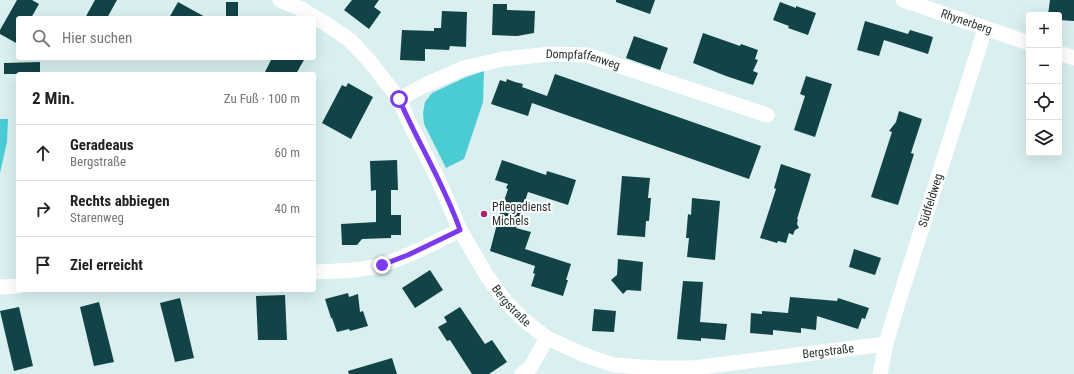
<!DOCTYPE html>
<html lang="de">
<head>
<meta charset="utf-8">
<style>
	body { margin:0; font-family:"Roboto Condensed",sans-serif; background:#f6f6f6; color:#222 }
	.controls { position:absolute; right:12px; top:12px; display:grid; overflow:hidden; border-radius:4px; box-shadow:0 4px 16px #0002 }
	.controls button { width:36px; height:36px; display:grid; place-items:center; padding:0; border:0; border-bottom:1px solid #e0e0e0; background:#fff; color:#222; font:20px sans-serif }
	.stop { position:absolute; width:12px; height:12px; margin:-9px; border:3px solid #7c3aed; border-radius:50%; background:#fff }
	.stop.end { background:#7c3aed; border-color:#fff; box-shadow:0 1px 4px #0008 }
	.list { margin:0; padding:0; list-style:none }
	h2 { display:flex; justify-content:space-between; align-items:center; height:52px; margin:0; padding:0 16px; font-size:17px }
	h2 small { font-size:13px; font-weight:400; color:#767676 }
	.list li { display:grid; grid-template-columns:26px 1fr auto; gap:12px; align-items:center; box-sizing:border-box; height:56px; padding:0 16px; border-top:1px solid #e0e0e0 }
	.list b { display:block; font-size:15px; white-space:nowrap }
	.list p { margin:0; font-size:13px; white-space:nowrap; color:#767676 }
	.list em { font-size:13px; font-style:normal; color:#767676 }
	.icon { flex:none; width:22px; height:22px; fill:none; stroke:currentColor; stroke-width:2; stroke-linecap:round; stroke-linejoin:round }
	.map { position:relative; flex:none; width:1074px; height:374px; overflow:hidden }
	.search { position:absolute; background:#fff; box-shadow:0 4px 16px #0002; left:16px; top:16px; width:300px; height:44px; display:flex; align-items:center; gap:10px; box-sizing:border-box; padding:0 14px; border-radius:4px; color:#767676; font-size:15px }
	.panel { position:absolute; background:#fff; box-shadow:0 4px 16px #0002; left:16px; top:72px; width:300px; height:220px; border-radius:4px }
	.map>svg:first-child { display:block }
</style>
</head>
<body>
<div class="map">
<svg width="1074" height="374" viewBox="0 0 1074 374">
	<rect width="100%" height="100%" fill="#d9eff0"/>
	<g fill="#4bccd3">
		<path d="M484 71 483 102 464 159 446 168 424 124 423 113 425 102 432 93 464 78Z"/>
		<path d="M0 119H8L7 142 0 173Z"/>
	</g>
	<g fill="#124447">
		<path d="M17 0H32L39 4 31 18H18V44L0 34V30Z"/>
		<path d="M95 0H117L107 18H85Z"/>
		<path d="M352 0H379L374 7 381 12 369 29 344 10Z"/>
		<path d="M616 0H655L650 14 616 2Z"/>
		<path d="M1050 0H1074V21L1059 20V15H1048Z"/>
		<path d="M178 2 207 18H169Z"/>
		<rect x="226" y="2" width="12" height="16"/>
		<path d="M780 2 796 8V6L816 13 808 35 788 28 789 26 773 20Z"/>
		<path d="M493 4H507V10L535 11 534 33 517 36 492 35Z"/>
		<path d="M442 11 467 12 466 47 450 46 449 50 425 49V61L400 60 402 30 434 31V28H441Z"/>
		<path d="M865 21 908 34 910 30 933 37 928 54 884 40 879 56 857 50Z"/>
		<path d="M703 33 740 46 741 44 758 50 755 59 758 60 753 71 758 73 753 85 726 76 693 63Z"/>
		<path d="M634 36 668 48 660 70 626 58Z"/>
		<path d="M272 58H305L296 74H264Z"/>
		<path d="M40 62V74H4V63Z"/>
		<path d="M555 74 761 146 749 179 532 103 528 116 491 104 500 80 506 82 507 79 515 82 523 84 522 87 547 96Z"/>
		<path d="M806 76 832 84 815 137 794 130 805 96 800 94Z"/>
		<path d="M348 83 373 97 351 139 322 123 342 85 346 87Z"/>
		<path d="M899 111 922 119 911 153 914 154 898 205 871 197 892 132 889 131 896 122Z"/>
		<path d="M397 160 398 190H391V215H401V235H391V238L362 239 357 245H342L341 224 376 222V190L371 191 370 161Z"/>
		<path d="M502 160 546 175 547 171 576 180 568 205 528 192 516 228 531 232 525 249 571 264 566 280H568L563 296 531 286 535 274 533 273 535 266 490 251 499 216 508 189 506 188 508 184 495 180Z"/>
		<path d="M781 164 811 174 797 219H798L797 224 799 228 795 230 793 235 789 233 786 243 778 241 777 243 760 238 776 189 774 188Z"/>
		<path d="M622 176 650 178 648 198H651L649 221H646L645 237 617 235Z"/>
		<path d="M692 198 720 201 715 260 687 257 689 238H686L688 214 691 215Z"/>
		<path d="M854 249 881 258 875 275 849 267Z"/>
		<path d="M618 259 643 262 641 291 627 290 623 294 611 280 617 275Z"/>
		<path d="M430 270 443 290 415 308 402 288Z"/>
		<path d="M683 281 703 282 700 322 727 324 725 340 701 338V341L677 339Z"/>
		<path d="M348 293 349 297 358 294 360 312 363 311 368 326 350 331 349 329 337 332 332 318H331L325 299Z"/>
		<path d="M285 295 287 340H258L256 296Z"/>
		<path d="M790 297 837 301 838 298 869 308 865 319 862 318 858 329 817 316 816 330 801 328V333L773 330V335L750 333 751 313 762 314V311L788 313Z"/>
		<path d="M180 298 194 358 175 362 160 303Z"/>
		<path d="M99 302 114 362 94 366 80 307Z"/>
		<path d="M19 307 33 366 14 371 0 311Z"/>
		<path d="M460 307 485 344 492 340 507 362 489 374H472L450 340 447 341 438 327 447 322 444 317Z"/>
		<path d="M594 309 616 311 614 332 592 331Z"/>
		<path d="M392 358 397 374H349L348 371Z"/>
	</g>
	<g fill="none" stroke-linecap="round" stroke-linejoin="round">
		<g stroke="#fff" stroke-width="15">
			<path id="s1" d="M280 0 301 9 325 23 351 41 371 63 399 99 410 124 438 179 460 230 487 276 506 302 525 321 547 338 587 356 614 365 656 368H693L886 344"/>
			<path id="s2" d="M903 0 1029 43"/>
			<path d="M1059 53 1074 58"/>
			<path id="s3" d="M399 99 425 85 464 68 503 59 549 54 587 55 767 115"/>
			<path d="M314 272C337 271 359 271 381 265 409 257 435 242 460 230"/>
			<path d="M0 287 18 286"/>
			<path d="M522 374 530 368 547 338"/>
			<path id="s4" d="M880 374 886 344 895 313 985 29"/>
		</g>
	</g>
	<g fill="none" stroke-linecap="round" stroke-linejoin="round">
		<path stroke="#7c3aed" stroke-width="5" d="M382 265 408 255 460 230C444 184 418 143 399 99"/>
	</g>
	<circle fill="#a92570" stroke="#fff" stroke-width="1.5" cx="484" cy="214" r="4"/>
	<g text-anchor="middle" stroke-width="4" stroke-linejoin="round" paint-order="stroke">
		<g font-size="12" fill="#2b3434" stroke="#fff">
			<text dy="4" stroke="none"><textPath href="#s2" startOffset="67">Rhynerberg</textPath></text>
			<text dy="4" stroke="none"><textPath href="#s3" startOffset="193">Dompfaffenweg</textPath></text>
			<text dy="4" stroke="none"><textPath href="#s4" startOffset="181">Südfeldweg</textPath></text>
			<text dy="4" stroke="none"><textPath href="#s1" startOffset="394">Bergstraße</textPath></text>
			<text dy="4" stroke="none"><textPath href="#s1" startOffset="730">Bergstraße</textPath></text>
		</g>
		<g font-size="12" fill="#2b3434" stroke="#fff" text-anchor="start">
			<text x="492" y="211">Pflegedienst<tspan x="492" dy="14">Michels</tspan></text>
		</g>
	</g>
</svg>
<div class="controls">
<button>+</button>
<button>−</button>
<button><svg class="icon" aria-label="locate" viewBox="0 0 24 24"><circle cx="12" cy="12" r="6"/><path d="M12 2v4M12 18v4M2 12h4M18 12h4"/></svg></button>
<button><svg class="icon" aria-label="layers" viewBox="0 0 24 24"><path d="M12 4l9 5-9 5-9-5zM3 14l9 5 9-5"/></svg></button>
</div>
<div class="stop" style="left:399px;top:99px"></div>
<div class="stop end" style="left:382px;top:265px"></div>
<div class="search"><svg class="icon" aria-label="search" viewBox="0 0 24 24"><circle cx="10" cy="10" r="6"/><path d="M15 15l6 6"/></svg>Hier suchen</div>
<section class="panel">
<h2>2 Min.<small>Zu Fuß · 100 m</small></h2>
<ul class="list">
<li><svg class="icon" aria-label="ahead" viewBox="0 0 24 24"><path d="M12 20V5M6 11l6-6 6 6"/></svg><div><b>Geradeaus</b><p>Bergstraße</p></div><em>60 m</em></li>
<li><svg class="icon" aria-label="right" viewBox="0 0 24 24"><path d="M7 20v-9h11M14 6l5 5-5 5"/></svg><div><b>Rechts abbiegen</b><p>Starenweg</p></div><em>40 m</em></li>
<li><svg class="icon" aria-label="arrive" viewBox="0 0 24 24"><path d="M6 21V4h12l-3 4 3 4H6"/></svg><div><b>Ziel erreicht</b></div></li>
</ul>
</section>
</div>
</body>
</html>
